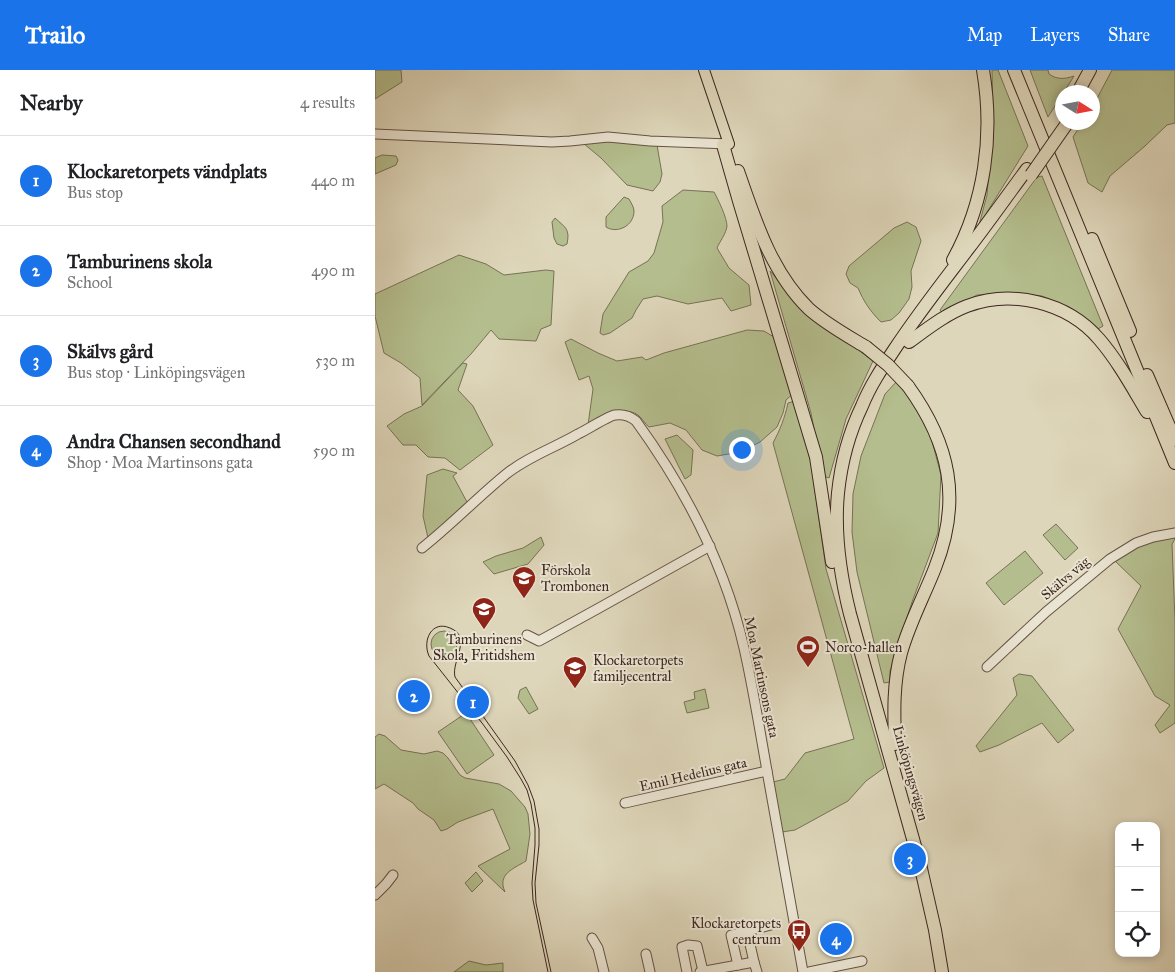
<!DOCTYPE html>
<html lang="en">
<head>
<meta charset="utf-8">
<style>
	body { margin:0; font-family:"IM FELL Great Primer",serif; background:#f6f6f6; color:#202124 }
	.controls { position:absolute; right:15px; bottom:15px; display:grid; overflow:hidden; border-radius:10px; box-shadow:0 2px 8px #0003 }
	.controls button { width:45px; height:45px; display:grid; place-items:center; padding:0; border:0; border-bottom:1px solid #e0e0e0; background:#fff; color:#202124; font:25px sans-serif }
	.compass { position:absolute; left:680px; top:15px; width:45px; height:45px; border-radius:50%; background:#fff; box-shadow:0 2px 8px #0003; rotate:101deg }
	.you { position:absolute; left:366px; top:379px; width:18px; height:18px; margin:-12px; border:4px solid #fff; border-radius:50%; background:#1a73e8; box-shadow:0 0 0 8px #1a73e833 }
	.badge { display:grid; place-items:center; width:32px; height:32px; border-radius:50%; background:#1a73e8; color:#fff; font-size:16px; font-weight:700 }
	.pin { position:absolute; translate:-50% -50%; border:2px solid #fff; box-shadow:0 1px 5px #0006 }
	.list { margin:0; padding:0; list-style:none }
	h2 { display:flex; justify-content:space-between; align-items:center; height:65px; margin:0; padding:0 20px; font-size:21px }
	h2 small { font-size:16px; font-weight:400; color:#757577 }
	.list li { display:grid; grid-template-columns:32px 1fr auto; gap:15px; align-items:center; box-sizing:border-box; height:90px; padding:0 20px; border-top:1px solid #e0e0e0 }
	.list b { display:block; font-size:19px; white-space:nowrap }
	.list p { margin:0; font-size:16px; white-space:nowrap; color:#757577 }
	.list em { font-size:16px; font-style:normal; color:#757577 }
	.icon { flex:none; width:28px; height:28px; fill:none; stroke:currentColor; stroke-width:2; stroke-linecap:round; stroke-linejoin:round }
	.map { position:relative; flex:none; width:800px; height:902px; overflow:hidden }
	header { display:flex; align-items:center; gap:30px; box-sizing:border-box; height:70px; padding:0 25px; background:#1a73e8; color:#fff }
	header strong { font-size:24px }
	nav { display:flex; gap:28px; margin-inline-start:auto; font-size:18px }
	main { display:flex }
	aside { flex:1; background:#fff }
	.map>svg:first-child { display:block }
</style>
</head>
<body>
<header>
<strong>Trailo</strong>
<nav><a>Map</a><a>Layers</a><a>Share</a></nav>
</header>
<main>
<aside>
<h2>Nearby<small>4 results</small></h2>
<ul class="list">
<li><span class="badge">1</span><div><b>Klockaretorpets vändplats</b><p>Bus stop</p></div><em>440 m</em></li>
<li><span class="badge">2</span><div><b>Tamburinens skola</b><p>School</p></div><em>490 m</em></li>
<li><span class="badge">3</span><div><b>Skälvs gård</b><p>Bus stop · Linköpingsvägen</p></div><em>530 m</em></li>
<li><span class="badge">4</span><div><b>Andra Chansen secondhand</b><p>Shop · Moa Martinsons gata</p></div><em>590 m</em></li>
</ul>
</aside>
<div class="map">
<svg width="800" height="902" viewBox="0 0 800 902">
	<rect width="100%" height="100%" fill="#ded6ba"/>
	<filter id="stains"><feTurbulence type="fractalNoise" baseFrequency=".004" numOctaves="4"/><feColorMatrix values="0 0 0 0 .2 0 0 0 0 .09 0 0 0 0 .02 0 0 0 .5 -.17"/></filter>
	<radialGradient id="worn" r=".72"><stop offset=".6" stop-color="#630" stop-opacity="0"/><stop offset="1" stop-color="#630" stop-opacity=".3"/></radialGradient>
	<g fill="#b4bd8d" stroke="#787256">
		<path d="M0 0H26L27 12 0 29Z"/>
		<path d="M617 0H623L653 76 604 155 612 125 618 52Z"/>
		<path d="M655 0H673L674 4C682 10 690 9 699 6L689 22H688L687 25 673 47Z"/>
		<path d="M737 0H800V53L792 55 770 76 735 106 727 122 713 113 698 67 707 53 718 52V36Z"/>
		<path d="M236 69 282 75 287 104 285 112 278 121 252 115 226 88 208 73Z"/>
		<path d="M7 85 21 86 23 90 21 95 0 104V88Z"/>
		<path d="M667 106 728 256 723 259 697 239 667 226 638 223 602 225 568 244 565 240 662 107Z"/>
		<path d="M308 120 339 122C343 129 352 148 352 156 351 164 345 171 342 178L354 198 374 215 376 235 356 241 347 228 313 234 282 226 268 229 261 240 257 248 235 263 228 265 225 263 228 244 254 202 273 191 279 183 288 152 287 136Z"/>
		<path d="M249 127 254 129C256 133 259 137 259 141 259 156 242 164 231 157V147Z"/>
		<path d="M180 148C191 158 195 159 192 174L188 176 182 174 179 168 177 152Z"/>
		<path d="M532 152 541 157 546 171 536 201 537 217 534 229 524 243 516 250 506 252C495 241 489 232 483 218L475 213 471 204 474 196 519 158Z"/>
		<path d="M84 185 111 194 129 205 171 200 179 201 176 255 166 259 161 271 124 269 116 260 96 284 47 335 45 308 26 293 9 283 0 246V224Z"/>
		<path d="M395 201 427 238 498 291 471 349 454 408 448 406 436 343Z"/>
		<path d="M372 260 389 261 399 267 419 323 411 330 408 343 402 357 385 372 365 382 342 386 327 380 311 360 295 353 274 357C270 354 267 348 263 345 245 334 228 347 213 355L218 319 214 306 204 310 190 272 196 269 223 283 242 291 267 287 271 290 289 283Z"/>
		<path d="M88 293 92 294 83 320 98 336 118 375 85 400 70 388 53 387 41 375H28L12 356 29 344 47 336Z"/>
		<path d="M523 310 553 356 566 405 563 463 537 532 515 601V612L509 613 482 502 477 462 478 424 486 386 510 324Z"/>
		<path d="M420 331 436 392 451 499 509 698 491 711 473 731 420 760 407 762 398 712 410 709 430 683 479 669 398 373C405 360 410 347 413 333Z"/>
		<path d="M302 365 318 380 316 405 310 409 290 369Z"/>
		<path d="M68 399 82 403 78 406 92 432 53 468 48 446 52 405Z"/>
		<path d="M681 454 703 478 690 490 668 465Z"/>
		<path d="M800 465V469L797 474 800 551V653L785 663 780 655 795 635 780 626 743 559 766 516 740 491 763 475Z"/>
		<path d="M166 467 169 475 153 494 119 504 108 492 121 486 148 478Z"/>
		<path d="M650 481 668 503 629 535 611 513Z"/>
		<circle cx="69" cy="574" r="13"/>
		<path d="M644 604 657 606 699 660 683 673 667 653 624 675 605 682 601 676 642 625 638 608Z"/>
		<path d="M151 617 163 639 154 644 143 628 145 620Z"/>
		<path d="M330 619 334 638 312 643 309 632 320 629 319 622Z"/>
		<path d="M91 643 119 685 92 704 63 662Z"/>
		<path d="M4 664 10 666 26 680 49 684 62 681 68 683 73 688 85 705 90 708 124 714 136 721 150 737 153 744 155 764 151 791C138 799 122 804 130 822L103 796 135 779 118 739 83 752 72 759 66 761 59 750 43 739 38 733 9 714 0 719V667Z"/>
		<path d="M101 802 108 811 97 822 90 813Z"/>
		<path d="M94 891 111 895 128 893V902H79Z"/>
	</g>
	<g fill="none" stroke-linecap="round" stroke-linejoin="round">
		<g stroke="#655346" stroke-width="11">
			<g id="minor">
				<path d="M0 64 177 72 195 71 233 67 275 71 354 74"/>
				<path d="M47 478C76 455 102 428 130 405 152 387 179 378 203 364 212 360 233 346 240 345 248 344 255 346 261 351 311 420 350 495 369 578 379 622 386 668 394 712 405 775 417 839 428 902"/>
				<path d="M152 565 164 571 224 538 335 476"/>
				<path d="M612 597 671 542 735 489 761 473 778 467 800 463"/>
				<path d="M250 733 392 701"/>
				<path d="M0 825 11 814 18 805"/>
				<path d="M372 861 396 855"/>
				<path d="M217 868 223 878 229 902"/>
				<path d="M271 884 275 902"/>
				<path d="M363 895 356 865 372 861 379 892"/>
				<path d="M312 902 307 877 313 875 322 876 328 901"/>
				<path d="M325 902 379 892 382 902"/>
				<path d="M434 902 487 891"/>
			</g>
		</g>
		<g stroke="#3d271f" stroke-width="12">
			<path id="major" d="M329 0 354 74"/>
		</g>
		<g stroke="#3d271f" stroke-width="14">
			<g id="highway">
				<path d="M639 0 800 393"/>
				<path d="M703 22 715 0"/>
				<path d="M348 75 364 131 441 387 457 492"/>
				<path d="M363 101C380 150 396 202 434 239 451 254 471 265 491 277"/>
				<path d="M717 169 755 261"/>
				<path d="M578 190C610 132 619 65 608 0"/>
				<path d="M534 272C552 259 571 244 592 236 637 219 692 232 724 269 743 291 757 317 772 342"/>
				<path d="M772 305 800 370"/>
				<path d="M520 674C519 643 518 613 526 583 534 554 549 526 560 498 587 430 575 374 533 316"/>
				<path d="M567 902 560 860 545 794 475 544C465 504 459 465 463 423 466 394 474 363 487 336 495 316 507 298 519 280 542 245 568 212 593 179 613 153 632 126 652 99"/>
			</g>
		</g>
		<use href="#minor" stroke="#eae4d2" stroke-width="9"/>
		<use href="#major" stroke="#ded6ba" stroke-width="10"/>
		<use href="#highway" stroke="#ded6ba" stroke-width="12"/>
		<path stroke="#3d271f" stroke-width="1" d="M173 902 158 830 157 813 160 775V758L156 734 152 720 146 709 132 687 107 653 54 586C47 570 57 550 75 558 98 567 76 591 80 607L140 691 153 715 159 731 164 759V775L160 813 161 833 176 902"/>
		<g stroke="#3d271f" stroke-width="14" stroke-linecap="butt">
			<g id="highway-bridge">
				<path d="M656 105 693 52"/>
				<path d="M491 277 513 295 533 316"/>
			</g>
		</g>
		<use href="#highway-bridge" stroke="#ded6ba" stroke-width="12"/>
	</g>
	<defs>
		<g id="school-pin" transform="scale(1.25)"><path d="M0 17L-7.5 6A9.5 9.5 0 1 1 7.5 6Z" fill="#8f2418" stroke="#eae4d2"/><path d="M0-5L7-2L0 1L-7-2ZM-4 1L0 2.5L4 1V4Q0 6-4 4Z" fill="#fff"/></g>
		<g id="stadium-pin" transform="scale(1.25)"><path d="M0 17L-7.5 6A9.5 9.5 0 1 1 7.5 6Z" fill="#8f2418" stroke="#eae4d2"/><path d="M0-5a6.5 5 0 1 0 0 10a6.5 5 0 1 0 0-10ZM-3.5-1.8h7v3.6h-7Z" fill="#fff"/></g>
		<g id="bus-pin" transform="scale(1.25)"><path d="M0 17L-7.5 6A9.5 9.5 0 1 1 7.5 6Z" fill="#8f2418" stroke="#eae4d2"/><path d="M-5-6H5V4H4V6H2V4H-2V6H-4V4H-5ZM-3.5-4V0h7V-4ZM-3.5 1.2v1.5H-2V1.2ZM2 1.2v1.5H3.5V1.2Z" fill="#fff"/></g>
	</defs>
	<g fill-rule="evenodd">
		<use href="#school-pin" x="149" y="508"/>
		<use href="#school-pin" x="109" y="539"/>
		<use href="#stadium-pin" x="433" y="577"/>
		<use href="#school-pin" x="200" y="598"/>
		<use href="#bus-pin" x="424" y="861"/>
	</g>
	<g text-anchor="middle" stroke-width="4" stroke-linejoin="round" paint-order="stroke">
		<g font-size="14" fill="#3d271f" stroke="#eae4d2" text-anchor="start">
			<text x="166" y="505">Förskola<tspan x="166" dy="16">Trombonen</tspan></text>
			<text x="109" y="574" text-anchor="middle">Tamburinens<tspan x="109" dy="16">Skola, Fritidshem</tspan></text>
			<text x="450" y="582">Norco-hallen</text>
			<text x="218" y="595">Klockaretorpets<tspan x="218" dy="16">familjecentral</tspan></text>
			<text x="406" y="858" text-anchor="end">Klockaretorpets<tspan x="406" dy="16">centrum</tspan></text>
		</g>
		<g font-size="14" fill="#3d271f" stroke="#eae4d2">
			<text transform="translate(690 508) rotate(-40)" y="5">Skälvs väg</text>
			<text transform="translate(387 607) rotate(78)" y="5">Moa Martinsons gata</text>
			<text transform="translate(536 703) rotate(74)" y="5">Linköpingsvägen</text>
			<text transform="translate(318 704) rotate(-13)" y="5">Emil Hedelius gata</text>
		</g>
	</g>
	<rect width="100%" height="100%" filter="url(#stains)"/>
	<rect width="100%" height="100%" fill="url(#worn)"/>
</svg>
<div class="controls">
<button>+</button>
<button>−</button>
<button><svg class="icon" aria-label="locate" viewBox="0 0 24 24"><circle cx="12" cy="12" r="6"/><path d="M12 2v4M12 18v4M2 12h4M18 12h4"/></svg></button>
</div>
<svg class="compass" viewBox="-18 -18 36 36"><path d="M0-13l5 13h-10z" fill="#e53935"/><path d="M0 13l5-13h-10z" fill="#757577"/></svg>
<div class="you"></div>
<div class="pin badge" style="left:98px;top:632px">1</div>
<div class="pin badge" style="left:39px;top:626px">2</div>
<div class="pin badge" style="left:535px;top:789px">3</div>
<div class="pin badge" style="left:461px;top:869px">4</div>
</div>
</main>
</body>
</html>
